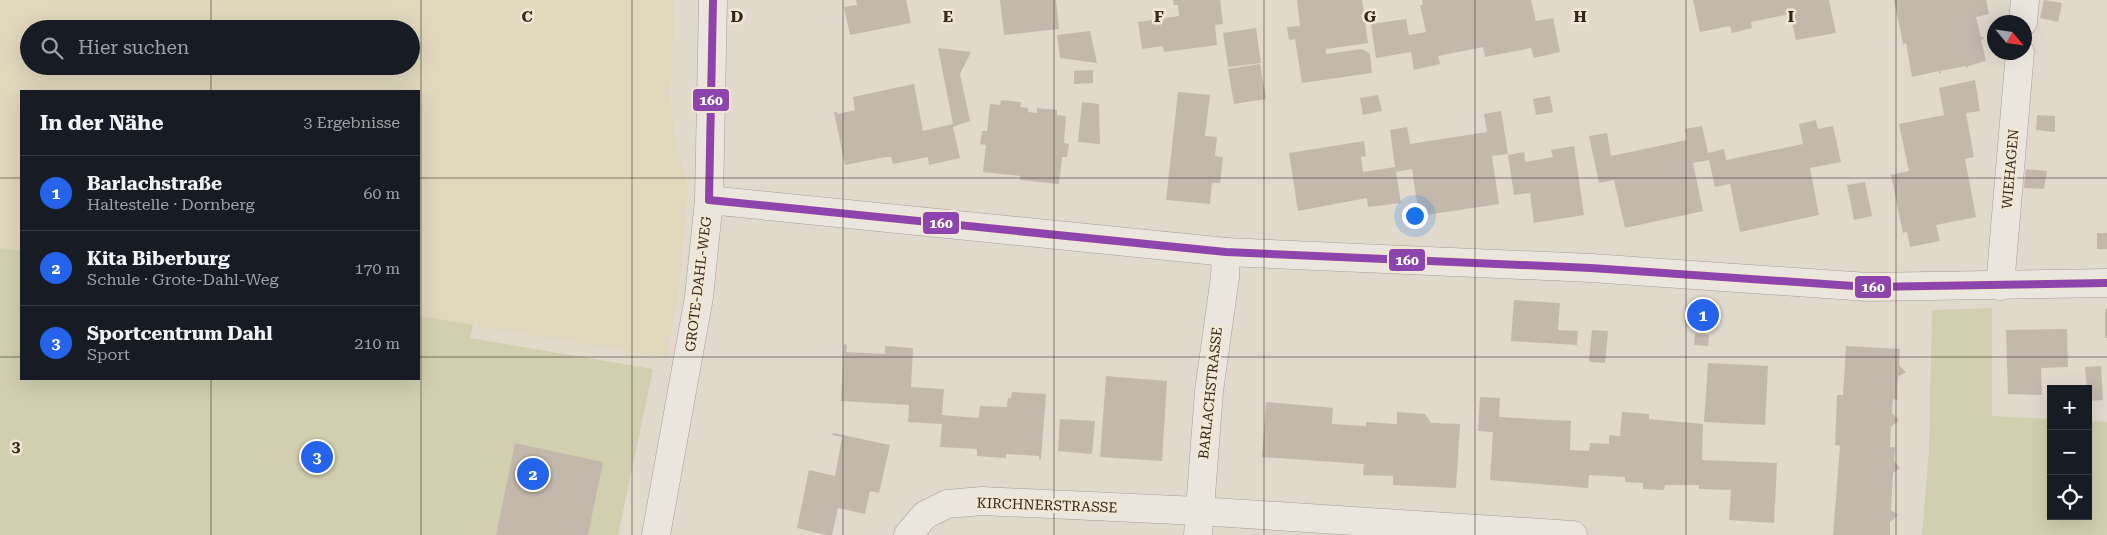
<!DOCTYPE html>
<html lang="de">
<head>
<meta charset="utf-8">
<style>
	body { margin:0; font-family:"Roboto Serif",serif; background:#242831; color:#f1f3f6 }
	.controls { position:absolute; right:15px; bottom:15px; display:grid; overflow:hidden; border-radius:0px; box-shadow:0 5px 20px #0002 }
	.controls button { width:45px; height:45px; display:grid; place-items:center; padding:0; border:0; border-bottom:1px solid #363941; background:#171b24; color:#f1f3f6; font:25px sans-serif }
	.compass { position:absolute; left:1987px; top:15px; width:45px; height:45px; border-radius:50%; background:#171b24; box-shadow:0 5px 20px #0002; rotate:119deg }
	.you { position:absolute; left:1414px; top:215px; width:18px; height:18px; margin:-12px; border:4px solid #fff; border-radius:50%; background:#1a73e8; box-shadow:0 0 0 8px #1a73e833 }
	.badge { display:grid; place-items:center; width:32px; height:32px; border-radius:50%; background:#2563eb; color:#fff; font-size:16px; font-weight:700 }
	.pin { position:absolute; translate:-50% -50%; border:2px solid #fff; box-shadow:0 1px 5px #0006 }
	.list { margin:0; padding:0; list-style:none }
	h2 { display:flex; justify-content:space-between; align-items:center; height:65px; margin:0; padding:0 20px; font-size:21px }
	h2 small { font-size:16px; font-weight:400; color:#9ea1a6 }
	.list li { display:grid; grid-template-columns:32px 1fr auto; gap:15px; align-items:center; box-sizing:border-box; height:75px; padding:0 20px; border-top:1px solid #363941 }
	.list b { display:block; font-size:19px; white-space:nowrap }
	.list p { margin:0; font-size:16px; white-space:nowrap; color:#9ea1a6 }
	.list em { font-size:16px; font-style:normal; color:#9ea1a6 }
	.icon { flex:none; width:28px; height:28px; fill:none; stroke:currentColor; stroke-width:2; stroke-linecap:round; stroke-linejoin:round }
	.map { position:relative; flex:none; width:2107px; height:535px; overflow:hidden }
	.search { position:absolute; background:#171b24; box-shadow:0 5px 20px #0002; left:20px; top:20px; width:400px; height:55px; display:flex; align-items:center; gap:12px; box-sizing:border-box; padding:0 18px; border-radius:28px; color:#9ea1a6; font-size:19px }
	.panel { position:absolute; background:#171b24; box-shadow:0 5px 20px #0002; left:20px; top:90px; width:400px; height:290px; border-radius:0px }
	.map>svg:first-child { display:block }
</style>
</head>
<body>
<div class="map">
<svg width="2107" height="535" viewBox="0 0 2107 535">
	<rect width="100%" height="100%" fill="#e1d9cc"/>
	<path fill="#e0d7bd" fill-rule="evenodd" d="M0 0H675L670 95 676 144 688 187 678 297 666 358 419 316V91H21V251L0 248ZM29 29H411V66H29Z"/>
	<g fill="#d1cfaf">
		<path d="M0 248 21 251V379H419V316L473 325 470 338 653 369 618 535H0Z"/>
		<path d="M1992 308V416L2051 419V516H2088V421L2107 422V535H1922L1929 449 1932 310Z"/>
	</g>
	<g fill="#c4b8ad">
		<path d="M856 0H906L911 23 850 35 844 7 857 5Z"/>
		<path d="M1000 0H1056L1059 29 1004 35Z"/>
		<path d="M1173 0H1220L1223 24 1215 25 1217 45 1164 52 1163 46 1142 49 1138 22 1179 16 1178 5H1174Z"/>
		<path d="M1297 0H1362L1368 43 1326 49V54L1362 49 1370 54 1372 73 1302 83 1295 39 1289 40 1287 27 1300 26Z"/>
		<path d="M1422 0H1531L1536 21 1553 18 1560 52 1534 58 1531 48 1485 57 1483 47 1438 56 1440 64 1414 70 1411 52 1376 58 1371 24 1406 19 1409 35 1426 32 1420 5H1423Z"/>
		<path d="M1693 0H1829L1836 33 1796 40 1790 14 1751 22 1752 28 1732 33 1730 26 1700 32Z"/>
		<path d="M1894 0H1986L1989 14 1976 17 1981 37H1983L1984 39 1981 40 1986 61 1968 66V67L1966 68V66L1940 71 1941 73 1939 74V71L1912 77 1906 43 1903 44Z"/>
		<path d="M2044 0 2062 3 2058 22 2040 18Z"/>
		<path d="M1256 28 1261 63 1228 67 1223 33Z"/>
		<path d="M1090 31 1097 63 1060 58 1057 35Z"/>
		<path d="M938 48 971 52 960 74 970 121 953 127 960 158 929 165 928 157 893 164 891 157H885L845 165 834 112H837L838 114 855 110 853 97 914 84 923 131 953 124Z"/>
		<path d="M1260 64 1266 99 1234 104 1228 69Z"/>
		<path d="M1093 70V83L1074 84V71Z"/>
		<path d="M1975 80 1980 111 1966 113 1974 157 1965 159 1976 217 1936 225 1940 241 1910 247 1907 232 1903 233 1891 175 1909 171 1899 124 1944 115 1939 88Z"/>
		<path d="M1178 92 1210 95 1205 136 1217 137 1215 156 1223 157 1220 183H1212L1210 204 1166 200Z"/>
		<path d="M1378 95 1382 111 1363 115 1360 98Z"/>
		<path d="M1550 96 1553 112 1536 115 1533 99Z"/>
		<path d="M1001 100 1021 102 1020 107 1028 108V112L1037 113V108L1057 110V115L1066 116 1064 143 1069 144 1067 157H1062L1059 184 1020 180V176L983 172 986 145 980 144 982 131H987L990 104 1000 105Z"/>
		<path d="M1082 102 1099 104 1100 144 1078 142Z"/>
		<path d="M1501 111 1508 154 1492 156 1499 204 1419 216 1412 169 1396 172 1401 203 1368 207 1367 198 1298 211 1289 153 1364 141 1366 156 1361 157 1363 172 1395 167 1390 130 1407 127 1410 144 1487 132 1484 114Z"/>
		<path d="M2037 115 2055 116V132L2036 130Z"/>
		<path d="M1816 120 1818 129 1833 126 1841 162 1810 168 1819 215 1740 232 1730 184 1715 187 1709 160 1693 163 1703 211 1625 228 1614 180 1599 183 1589 136 1607 133 1611 156 1687 140 1685 129 1702 126 1708 153 1724 149 1726 160 1803 144 1799 124Z"/>
		<path d="M1574 146 1584 215 1534 223 1530 193 1514 195 1508 155 1524 152 1525 162 1553 157 1551 150Z"/>
		<path d="M2026 169 2047 171 2044 189 2024 188Z"/>
		<path d="M1865 182 1872 216 1854 220 1847 185Z"/>
		<rect x="2097" y="233" width="10" height="16"/>
		<path d="M1514 300 1560 303 1558 330 1578 331 1577 345 1511 341Z"/>
		<rect x="2105" y="309" width="2" height="29"/>
		<path d="M2067 329 2068 367 2041 368 2042 395 2008 394 2006 330Z"/>
		<path d="M1592 330 1608 331 1605 363 1589 362Z"/>
		<path d="M1695 334 1709 335 1708 346 1694 345Z"/>
		<path d="M844 344 847 345 846 352 885 354V346L913 348 911 387 944 389 942 415 979 418 980 406 1007 407 1008 398H1011L1012 392 1046 394 1041 459 1039 460V456L1006 454V458L977 456V449L940 447 942 424 908 422 909 405 841 401Z"/>
		<path d="M1846 346 1900 349 1899 365 1906 372 1898 377 1897 400 1893 399 1892 413 1899 420 1891 427 1890 447H1895L1894 461 1900 468 1893 473 1891 510 1898 515 1890 522V535H1833L1840 446 1835 445 1837 395H1843Z"/>
		<path d="M1708 363 1768 366 1765 425 1704 422Z"/>
		<path d="M2101 366 2103 400 2088 401 2085 367Z"/>
		<path d="M1106 376 1167 381 1162 461 1100 457Z"/>
		<path d="M1480 397 1500 398 1499 417 1571 421 1570 450 1589 451 1590 443 1609 444V435L1620 436 1622 412 1649 414V419L1703 424 1702 460 1777 463 1774 523 1729 520 1731 490 1699 489V485H1665L1664 490 1643 489V483L1625 482V477L1589 475 1588 488 1490 480 1493 432 1478 431Z"/>
		<path d="M1266 402 1333 408 1332 424 1366 426V422L1397 424V412L1425 414 1431 423 1460 424 1456 488 1393 485V476L1363 475 1364 464 1262 457Z"/>
		<path d="M1060 419 1095 421 1092 454 1058 451Z"/>
		<path d="M833 433 890 445 879 493 870 491 865 514 838 508 832 535H826L797 528 809 470 835 476 842 437 832 435Z"/>
		<path d="M515 443 603 462 588 535H496Z"/>
	</g>
	<g fill="none" stroke-linecap="round" stroke-linejoin="round">
		<g stroke="#a69e95" stroke-width="29">
			<g id="minor">
				<path d="M2023 22 2025 0"/>
				<path d="M709 200 1226 252 1591 268 1868 287 2107 283"/>
				<path d="M2000 286 2020 52"/>
				<path d="M656 535 699 297 709 200 713 0"/>
				<path d="M908 535 925 515 947 504 982 501 1198 511 1573 535"/>
				<path d="M1198 535 1209 391 1225 277 1226 252"/>
			</g>
		</g>
		<use href="#minor" stroke="#eae5dd" stroke-width="28"/>
		<g stroke="#f2e7d2" stroke-width="11">
			<g id="bus-1">
				<path d="M709 200 1226 252 1591 268 1868 287 2107 283"/>
				<path d="M709 200 713 0"/>
			</g>
		</g>
		<use href="#bus-1" stroke="#8e44ad" stroke-width="8"/>
	</g>
	<path fill="none" stroke="#34271e" stroke-width="1" stroke-opacity="0.55" d="M211 0V29M421 0V535M632 0V535M843 0V535M1054 0V535M1264 0V535M1475 0V535M1686 0V535M1896 0V535M211 66V91M0 178H21M419 178H2107M0 357H21M419 357H2107M211 379V535"/>
	<g text-anchor="middle" stroke-width="5" stroke-linejoin="round" paint-order="stroke">
		<g font-size="14" fill="#34271e" stroke="#f2e7d2">
			<text transform="translate(2010 169) rotate(-85)" y="5">WIEHAGEN</text>
			<text transform="translate(698 284) rotate(-83)" y="5">GROTE-DAHL-WEG</text>
			<text transform="translate(1210 393) rotate(-84)" y="5">BARLACHSTRASSE</text>
			<text transform="translate(1047 505) rotate(2)" y="5">KIRCHNERSTRASSE</text>
		</g>
	</g>
	<g font-size="16" text-anchor="middle" font-weight="bold" fill="#34271e" stroke="#f2e7d2" stroke-width="5" stroke-linejoin="round" paint-order="stroke">
		<text x="527" y="22">C</text>
		<text x="737" y="22">D</text>
		<text x="948" y="22">E</text>
		<text x="1159" y="22">F</text>
		<text x="1370" y="22">G</text>
		<text x="1580" y="22">H</text>
		<text x="1791" y="22">I</text>
		<text x="16" y="452">3</text>
	</g>
	<g stroke="#f2e7d2" stroke-width="2">
		<rect x="692" y="88" width="38" height="24" rx="5" fill="#8e44ad"/>
		<rect x="922" y="211" width="38" height="24" rx="5" fill="#8e44ad"/>
		<rect x="1388" y="248" width="38" height="24" rx="5" fill="#8e44ad"/>
		<rect x="1854" y="275" width="38" height="24" rx="5" fill="#8e44ad"/>
	</g>
	<g font-size="14" text-anchor="middle" font-weight="bold" fill="#fff">
		<text x="711" y="105">160</text>
		<text x="941" y="228">160</text>
		<text x="1407" y="265">160</text>
		<text x="1873" y="292">160</text>
	</g>
</svg>
<div class="controls">
<button>+</button>
<button>−</button>
<button><svg class="icon" aria-label="locate" viewBox="0 0 24 24"><circle cx="12" cy="12" r="6"/><path d="M12 2v4M12 18v4M2 12h4M18 12h4"/></svg></button>
</div>
<svg class="compass" viewBox="-18 -18 36 36"><path d="M0-13l5 13h-10z" fill="#e53935"/><path d="M0 13l5-13h-10z" fill="#9ea1a6"/></svg>
<div class="you"></div>
<div class="pin badge" style="left:1703px;top:315px">1</div>
<div class="pin badge" style="left:533px;top:474px">2</div>
<div class="pin badge" style="left:317px;top:457px">3</div>
<div class="search"><svg class="icon" aria-label="search" viewBox="0 0 24 24"><circle cx="10" cy="10" r="6"/><path d="M15 15l6 6"/></svg>Hier suchen</div>
<section class="panel">
<h2>In der Nähe<small>3 Ergebnisse</small></h2>
<ul class="list">
<li><span class="badge">1</span><div><b>Barlachstraße</b><p>Haltestelle · Dornberg</p></div><em>60 m</em></li>
<li><span class="badge">2</span><div><b>Kita Biberburg</b><p>Schule · Grote-Dahl-Weg</p></div><em>170 m</em></li>
<li><span class="badge">3</span><div><b>Sportcentrum Dahl</b><p>Sport</p></div><em>210 m</em></li>
</ul>
</section>
</div>
</body>
</html>
